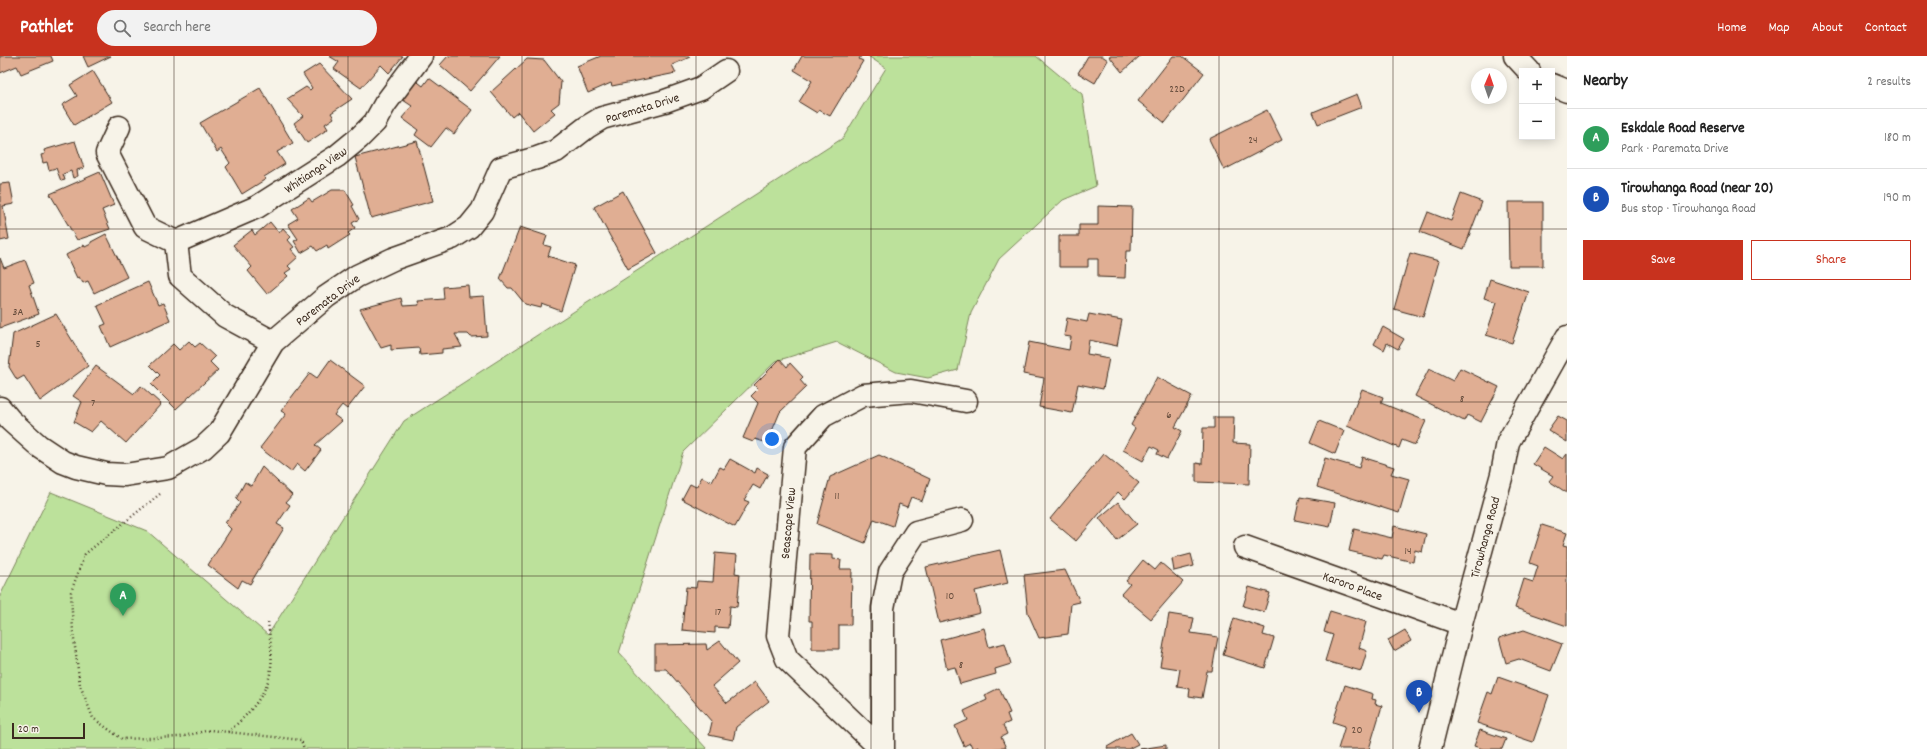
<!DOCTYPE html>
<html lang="en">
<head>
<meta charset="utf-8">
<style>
	body { margin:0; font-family:Dekko,sans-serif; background:#f2f2f2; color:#222 }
	.controls { position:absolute; right:12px; top:12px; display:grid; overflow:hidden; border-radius:0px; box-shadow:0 2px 10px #0003 }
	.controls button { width:36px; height:36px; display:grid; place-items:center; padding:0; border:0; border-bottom:1px solid #e0e0e0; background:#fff; color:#222; font:20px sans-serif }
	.compass { position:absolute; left:1471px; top:12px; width:36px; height:36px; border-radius:50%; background:#fff; box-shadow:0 2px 10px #0003; rotate:2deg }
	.scale { position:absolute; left:12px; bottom:10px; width:73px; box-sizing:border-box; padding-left:4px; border:2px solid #3b2a1e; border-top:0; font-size:11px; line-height:14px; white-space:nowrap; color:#3b2a1e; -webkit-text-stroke:3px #f7f3e8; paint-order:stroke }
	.you { position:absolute; left:772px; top:383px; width:14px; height:14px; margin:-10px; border:3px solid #fff; border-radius:50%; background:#1a73e8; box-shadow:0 0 0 6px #1a73e833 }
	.badge { display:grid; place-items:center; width:26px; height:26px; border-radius:50%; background:#c8321e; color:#fff; font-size:13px; font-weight:700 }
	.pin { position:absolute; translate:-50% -33px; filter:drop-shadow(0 1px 2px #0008) }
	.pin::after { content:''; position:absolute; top:21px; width:14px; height:12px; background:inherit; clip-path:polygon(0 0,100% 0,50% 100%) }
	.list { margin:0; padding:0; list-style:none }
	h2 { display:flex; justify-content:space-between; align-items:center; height:52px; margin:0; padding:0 16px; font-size:17px }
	h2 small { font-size:13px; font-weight:400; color:#767676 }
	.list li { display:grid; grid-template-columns:26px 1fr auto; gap:12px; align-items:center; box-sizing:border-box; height:60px; padding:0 16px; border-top:1px solid #e0e0e0 }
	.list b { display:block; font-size:15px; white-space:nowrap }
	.list p { margin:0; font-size:13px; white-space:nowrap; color:#767676 }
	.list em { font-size:13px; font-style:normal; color:#767676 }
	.actions { display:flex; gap:8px; padding:12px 16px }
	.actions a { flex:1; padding:9px 0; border:1px solid #c8321e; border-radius:0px; text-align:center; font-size:14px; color:#c8321e }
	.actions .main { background:#c8321e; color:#fff }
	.icon { flex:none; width:22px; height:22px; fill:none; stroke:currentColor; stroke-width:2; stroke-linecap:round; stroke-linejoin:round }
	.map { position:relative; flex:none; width:1567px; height:693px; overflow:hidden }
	header { display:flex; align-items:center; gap:24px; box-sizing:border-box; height:56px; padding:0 20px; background:#c8321e; color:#fff }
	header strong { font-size:19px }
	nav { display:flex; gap:22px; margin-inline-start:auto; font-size:14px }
	.search { width:280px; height:36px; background:#f2f2f2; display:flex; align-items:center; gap:10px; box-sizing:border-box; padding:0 14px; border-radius:22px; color:#767676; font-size:15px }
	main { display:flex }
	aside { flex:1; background:#fff }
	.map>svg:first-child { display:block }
</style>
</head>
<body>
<header>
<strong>Pathlet</strong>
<div class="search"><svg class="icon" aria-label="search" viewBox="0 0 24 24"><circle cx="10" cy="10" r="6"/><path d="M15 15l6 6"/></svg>Search here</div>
<nav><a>Home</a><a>Map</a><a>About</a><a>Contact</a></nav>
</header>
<main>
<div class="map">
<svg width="1567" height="693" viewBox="0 0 1567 693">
	<rect width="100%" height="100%" fill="#f7f3e8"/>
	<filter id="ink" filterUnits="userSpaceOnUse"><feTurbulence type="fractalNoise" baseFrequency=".025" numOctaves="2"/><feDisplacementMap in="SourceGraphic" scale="8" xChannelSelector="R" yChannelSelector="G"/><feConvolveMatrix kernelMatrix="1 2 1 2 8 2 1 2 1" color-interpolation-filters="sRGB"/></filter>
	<g filter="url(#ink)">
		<path fill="#bce19b" stroke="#7c865c" d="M868 0H1036L1082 38 1096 130 1063 144 999 203 971 257 958 314 928 322 896 316 837 286 776 305 683 396 619 597 707 693H0V540L51 436 147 475 268 579 404 365 843 82 886 12Z"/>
		<g fill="#e0ae93" stroke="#3b2a1e">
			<path d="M0 0H51L53 5 21 18 17 10 0 17Z"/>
			<path d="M83 0H111L88 11Z"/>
			<path d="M329 0H403L389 17 381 9 361 32 334 13 339 6Z"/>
			<path d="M448 0H500L470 35 440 9Z"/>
			<path d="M601 0H689L690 1 672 9 676 17 612 30 611 27 588 37 577 10Z"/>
			<path d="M802 0H861L859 3 863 5 830 60 819 54 817 57 799 46 812 25 794 14Z"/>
			<path d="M1088 0H1102L1108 4 1095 27 1078 17Z"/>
			<path d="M1109 0H1140L1122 16Z"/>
			<path d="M1173 0H1182L1204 17 1165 67 1138 45Z"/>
			<path d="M527 3 544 4 561 26 559 47 551 53 555 57 533 75 518 56 512 61 491 36Z"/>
			<path d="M319 8 352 43 331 57 334 62 325 68 328 73 307 87 294 67 303 60 287 43 306 31 310 34 312 32 303 18Z"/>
			<path d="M93 15 112 46 74 69 62 49 77 40 70 29Z"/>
			<path d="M429 22 472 54 454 78 446 72 431 91 415 79 418 74 402 62 412 50 400 42 414 23 423 30Z"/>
			<path d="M260 32 293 87 277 96 285 108 264 121 266 123 242 138 226 111 230 107 221 93 217 96 200 67Z"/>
			<path d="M1357 38 1362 51 1318 68 1313 56Z"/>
			<path d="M1267 54 1282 84 1224 114 1209 83Z"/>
			<path d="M75 85 84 112 77 114 78 120 73 122 71 115 63 118 65 124 61 125 56 112 49 114 47 106 43 107 41 99 45 98 44 94Z"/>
			<path d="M417 85 433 145 371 162 355 101Z"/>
			<path d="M100 116 114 149 102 154 110 173 77 184 50 138Z"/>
			<path d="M10 127 14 148 3 150 9 183 0 185V128Z"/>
			<path d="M332 134H345L354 149 352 150 359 163 352 167 355 172 348 177 350 179 328 193 327 189 317 195 313 190 301 197 294 185 298 183 288 168 298 162 292 153 309 142 312 146Z"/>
			<path d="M623 135 657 197 628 213 594 151Z"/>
			<path d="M1461 138 1482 146 1464 193 1420 176 1428 156 1451 165Z"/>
			<path d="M1508 146H1543V210H1509Z"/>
			<path d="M1098 150 1132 151 1131 195H1126L1125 222 1098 221V203H1088V211H1059V180H1079V169H1098Z"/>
			<path d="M270 166 279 177 283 172 291 181 288 184 294 191 291 193 298 201 288 210 291 213 285 217 288 220 267 238 248 215 252 211 233 189 252 174 255 179Z"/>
			<path d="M520 171 547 180 544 189 551 191 548 200 575 209 561 255 542 248 541 252 525 248 512 232H508L500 223Z"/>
			<path d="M106 178 127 221 94 237 88 225 83 227 79 221 77 222 66 199 84 189 85 191 91 188V186Z"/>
			<path d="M1410 197 1439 205 1423 261 1394 253Z"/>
			<path d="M0 202 4 212 25 204 34 227 29 229 39 258 0 272Z"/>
			<path d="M1490 223 1529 236 1512 287 1486 279 1497 246 1484 242Z"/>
			<path d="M148 226 158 249 163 247 170 264 110 291 101 270 106 268 97 249Z"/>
			<path d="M468 229 469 241 484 240 487 280 471 281 468 278H455L462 291 442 293V297L420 299 419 292 391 294V289L381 292 360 253 401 242 403 250 419 249 418 245 444 243 443 231Z"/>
			<path d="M56 258 88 310 40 345 24 320 17 324 9 311 13 278Z"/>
			<path d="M1089 258 1122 264 1117 290 1089 284 1087 298 1109 302 1103 333 1078 328 1072 357 1039 351 1044 322 1023 318 1029 286 1069 294 1071 281 1064 280 1067 262 1087 266Z"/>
			<path d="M1383 271 1404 283 1398 293 1387 287 1384 294 1374 288Z"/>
			<path d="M189 285 195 291 200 287 215 301 210 306 218 314 176 353 151 328 160 319 150 309 173 288 179 294Z"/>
			<path d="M780 303 787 311 790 307 803 321 800 324 806 331 780 356 767 387 755 383 753 386 743 382 758 347 751 340 758 333 754 329Z"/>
			<path d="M330 304 365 330 347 353 342 349 334 359 342 365 315 389 321 394 305 415 297 408 291 416 260 392 286 358 281 355 310 317 317 322Z"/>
			<path d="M96 310 134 338 141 330 161 348 126 387 101 365 91 376 74 366 82 346 73 340Z"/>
			<path d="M1460 312 1499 331 1481 366 1467 359 1464 365 1415 340 1429 313 1453 325Z"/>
			<path d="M1157 321 1192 340 1175 371 1182 375 1167 403 1157 398 1159 394 1151 390 1143 405 1123 394 1135 372 1131 369Z"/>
			<path d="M1362 333 1383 341 1381 347 1426 365 1415 389 1402 384 1399 392 1347 370Z"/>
			<path d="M1558 360 1567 365V386L1548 374Z"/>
			<path d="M1214 361H1234L1233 387 1250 388 1249 428 1196 426V407L1202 408 1203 372H1214Z"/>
			<path d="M1319 365 1344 375 1335 398 1310 387Z"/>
			<path d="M1544 391 1563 403 1567 398V437L1549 425 1553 420 1533 408Z"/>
			<path d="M1104 398 1139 427 1125 443 1118 436 1076 485 1050 463Z"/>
			<path d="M879 399 930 423 922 445 911 441 907 451 899 448 893 470 874 463 865 487 817 468 830 421Z"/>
			<path d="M1362 401 1394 411 1391 418 1409 423 1399 457 1317 431 1325 402 1359 412Z"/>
			<path d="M730 403 755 417 757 412 768 418 760 433 753 429 744 444 749 446 735 471 682 443 690 428 696 431 702 421 712 426 720 411 724 413Z"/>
			<path d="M262 411 292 439 286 446 290 449 277 468 284 472 250 528 242 524 238 532 208 509 231 473 225 467 240 447 236 443 245 426 251 430Z"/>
			<path d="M1300 441 1335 447 1330 471 1295 464Z"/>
			<path d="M1118 446 1137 468 1117 484 1099 462Z"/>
			<path d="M1542 469 1567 477 1563 489 1567 490V570L1515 552 1524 523 1533 526 1538 510 1530 507Z"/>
			<path d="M1394 470 1426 478 1422 496 1415 494 1413 506 1384 499 1382 503 1349 495 1354 473 1392 482Z"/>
			<path d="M1000 494 1008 527 975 535 980 557 939 567 926 511Z"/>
			<path d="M715 497 737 499 735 517 740 518 737 551 730 550 728 572 715 571V577L682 574 686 531 696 532 697 525 713 526Z"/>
			<path d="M810 498 833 499V503L841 504 840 513H852L851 569H839V593H812V565H809Z"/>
			<path d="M1191 498 1194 510 1174 515 1172 503Z"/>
			<path d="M1143 504 1155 514 1161 507 1183 526 1151 563 1121 538 1130 528 1126 525Z"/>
			<path d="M1065 514 1080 546 1071 548 1068 578 1039 582 1028 557 1024 519Z"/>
			<path d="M1249 531 1270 537 1264 556 1243 550Z"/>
			<path d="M1330 555 1366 566 1359 592 1367 595 1361 615 1325 605 1333 579 1324 576Z"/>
			<path d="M1169 558 1194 562 1191 577 1218 581 1212 615H1207L1202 642 1189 640 1190 633 1177 631 1180 613 1160 610Z"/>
			<path d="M1234 562 1265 572 1263 579 1274 582 1265 612 1223 599Z"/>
			<path d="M984 572 989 591 1005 587 1011 608 995 613 996 618 960 628 955 611 947 613 940 584Z"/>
			<path d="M1405 574 1411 585 1394 595 1388 584Z"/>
			<path d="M1524 574 1562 588 1551 615 1519 603 1506 607 1499 582Z"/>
			<path d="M720 585 738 607 712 630 727 647 755 626 769 645 736 671 733 684 709 679 712 666 666 613H655V589L706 588 707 594Z"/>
			<path d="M1498 621 1549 639 1533 686 1477 667 1488 636 1492 638Z"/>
			<path d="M1345 629 1373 638 1372 643 1376 644 1375 648 1382 650 1369 693H1338L1345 670 1333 666Z"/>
			<path d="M999 632 1010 657 1007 658 1010 666 1003 669 1007 678 1001 681 1006 692 979 693 978 691 973 693 970 687 964 690 955 670 968 664 964 655 987 644 985 639Z"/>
			<path d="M1480 674 1506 683 1502 693H1483L1474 690Z"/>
			<path d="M1131 677 1138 688 1128 693H1108L1107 691Z"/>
			<path d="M1166 689V693H1140Z"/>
		</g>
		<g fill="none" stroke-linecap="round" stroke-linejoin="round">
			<g stroke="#3b2a1e" stroke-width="25">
				<g id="minor">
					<path d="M1515 0 1529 15"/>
					<path d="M1552 29 1567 35"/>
					<path d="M119 71 107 97 145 171 176 186 180 220 225 260 273 286"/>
					<path d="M176 186 257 151 337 100 359 82 375 66 385 48 421 0"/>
					<path d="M0 352 10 364 39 390 63 406 76 411 106 418 125 419 168 412 203 392 219 377 273 286 326 241 357 220 393 203 452 182 469 171 482 155 501 112 537 102 556 95 587 71 602 62 665 45 701 32 726 15"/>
					<path d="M1245 491 1461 568"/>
					<path d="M881 693 787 603 778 580 795 391 823 360 863 339 911 335 966 345"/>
					<path d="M883 693V552L890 516 916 476 962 464"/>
					<path d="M1430 693 1461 568 1502 418 1508 386 1567 281"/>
				</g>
			</g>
			<g stroke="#3b2a1e" stroke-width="2.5" stroke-dasharray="1 3" stroke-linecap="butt">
				<path d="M160 438 85 498 71 536 73 576 80 629 93 662 122 683 180 681 210 674 301 684 304 693"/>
				<path d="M228 676C248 659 269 637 271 611 273 596 269 579 268 564"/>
			</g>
			<use href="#minor" stroke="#f7f3e8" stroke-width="22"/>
		</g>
	</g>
	<path fill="none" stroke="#3b2a1e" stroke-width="1" stroke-opacity="0.55" d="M174 0V693M348 0V693M522 0V693M696 0V693M871 0V693M1045 0V693M1219 0V693M1393 0V693M0 173H1567M0 346H1567M0 520H1567"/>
	<g text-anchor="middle" stroke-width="3" stroke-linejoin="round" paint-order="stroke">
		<g font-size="11" fill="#644b3b">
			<text x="1177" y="36">22D</text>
			<text x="1253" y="87">24</text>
			<text x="18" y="259">3A</text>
			<text x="38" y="291">5</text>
			<text x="1462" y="346">8</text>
			<text x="93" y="350">7</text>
			<text x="1169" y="362">6</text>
			<text x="837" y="443">11</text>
			<text x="1408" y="498">14</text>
			<text x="950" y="543">10</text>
			<text x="718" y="559">17</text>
			<text x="961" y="612">8</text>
			<text x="1357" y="677">20</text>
		</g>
		<g font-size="13" fill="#3b2a1e" stroke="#f7f3e8">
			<text transform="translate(642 51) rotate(-17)" y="5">Paremata Drive</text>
			<text transform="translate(315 113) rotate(-34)" y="5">Whitianga View</text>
			<text transform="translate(327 243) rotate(-37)" y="5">Paremata Drive</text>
			<text transform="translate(787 467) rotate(-85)" y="5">Seascape View</text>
			<text transform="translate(1484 481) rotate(-75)" y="5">Tirowhanga Road</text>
			<text transform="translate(1353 529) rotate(20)" y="5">Karoro Place</text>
		</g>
	</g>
</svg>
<div class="controls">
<button>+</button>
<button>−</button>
</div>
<svg class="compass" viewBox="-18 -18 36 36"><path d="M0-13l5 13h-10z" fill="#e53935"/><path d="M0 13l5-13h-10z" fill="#767676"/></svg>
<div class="scale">20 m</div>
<div class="you"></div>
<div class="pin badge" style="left:123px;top:560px;background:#2e9e5b">A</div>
<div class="pin badge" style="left:1419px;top:657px;background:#1a4fb4">B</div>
</div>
<aside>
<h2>Nearby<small>2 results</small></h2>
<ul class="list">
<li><span class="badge" style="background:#2e9e5b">A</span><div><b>Eskdale Road Reserve</b><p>Park · Paremata Drive</p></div><em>180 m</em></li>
<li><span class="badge" style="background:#1a4fb4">B</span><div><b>Tirowhanga Road (near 20)</b><p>Bus stop · Tirowhanga Road</p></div><em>190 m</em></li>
</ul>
<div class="actions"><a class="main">Save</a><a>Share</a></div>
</aside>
</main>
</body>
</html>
